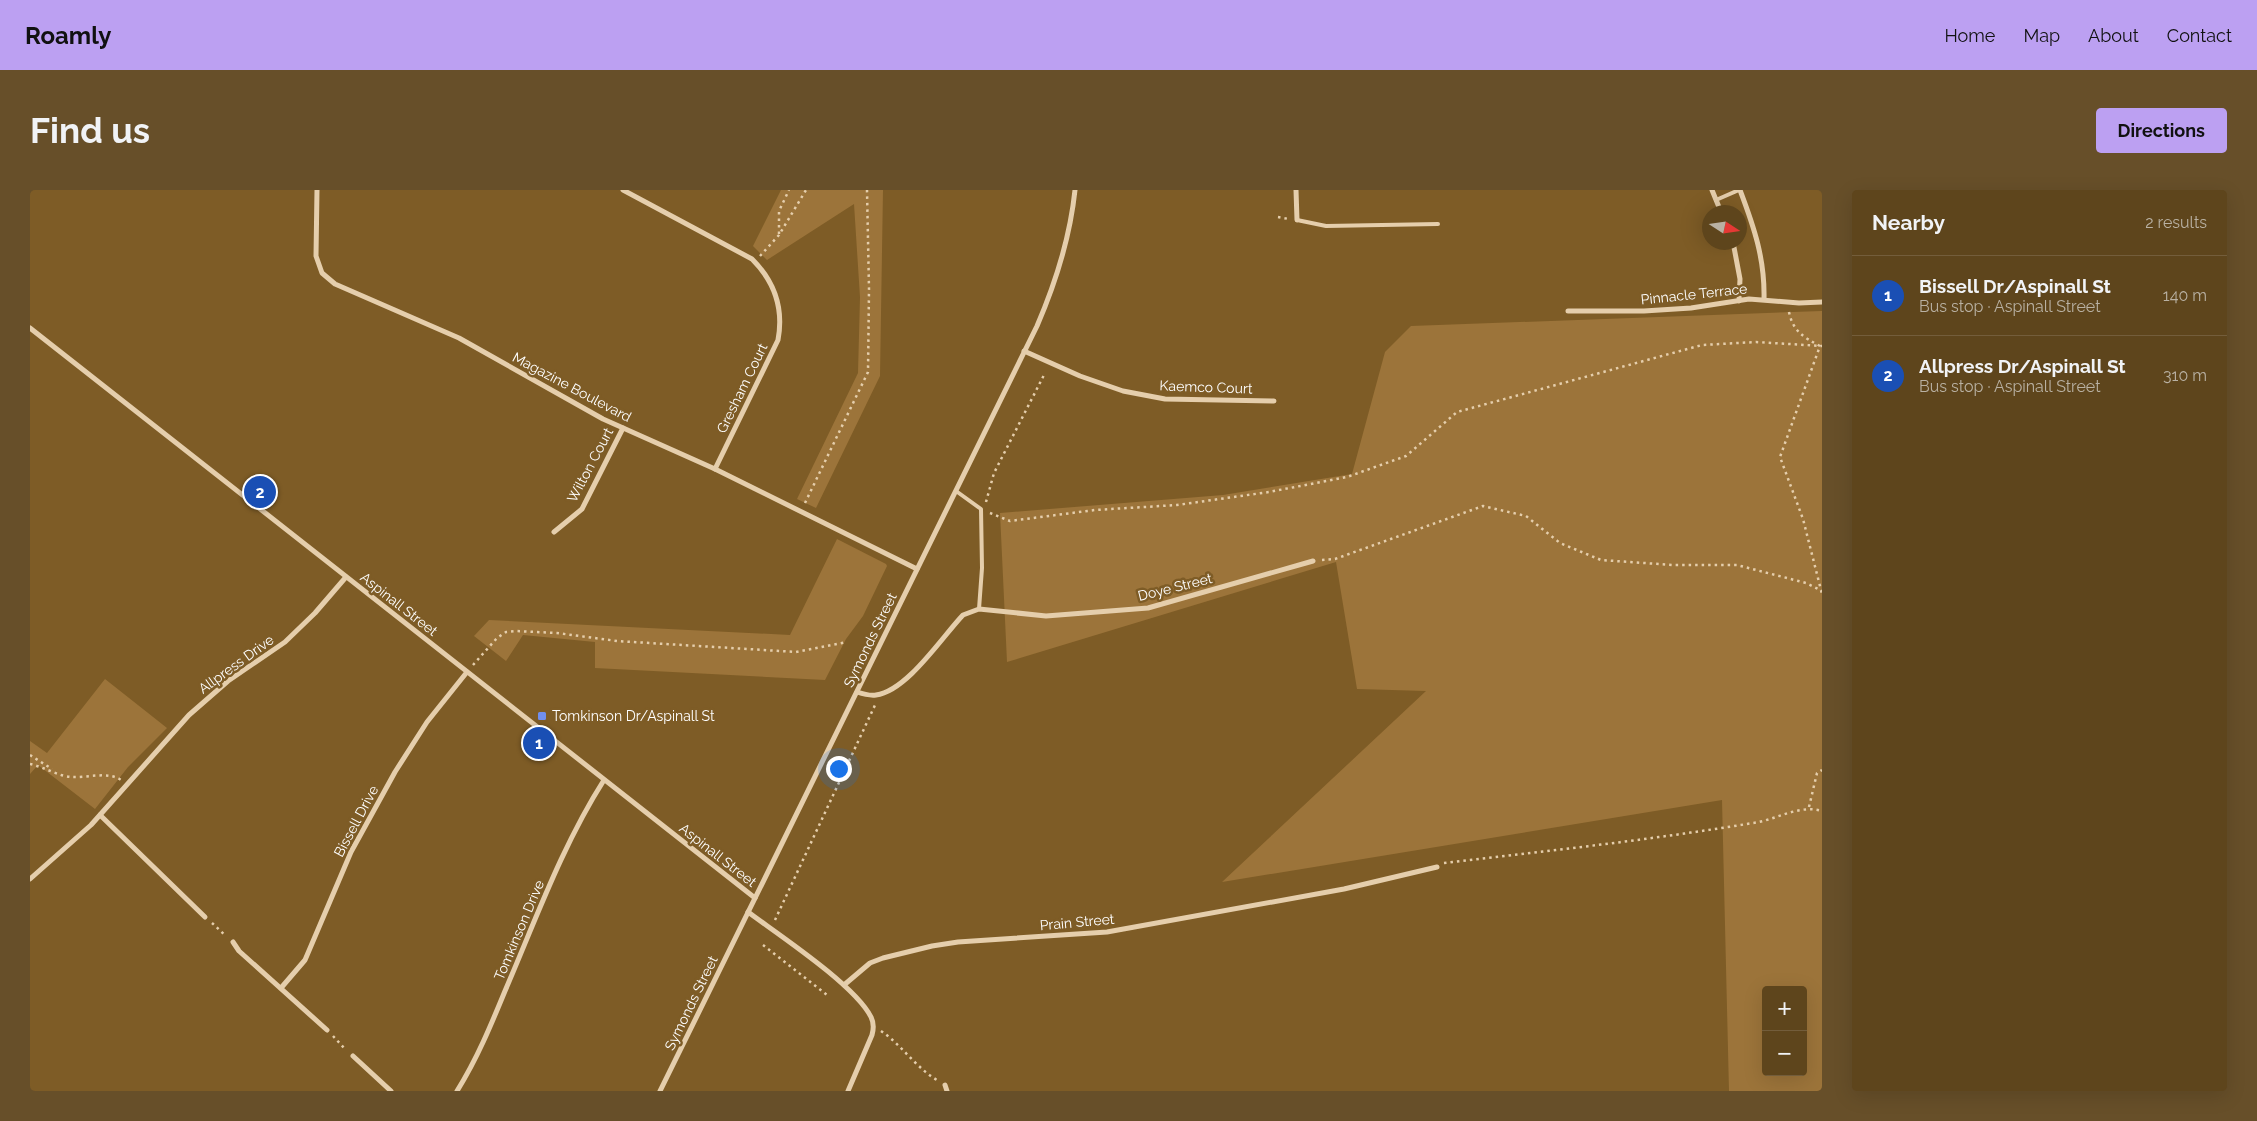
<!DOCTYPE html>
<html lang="en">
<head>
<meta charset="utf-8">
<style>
	body { margin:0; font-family:Raleway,sans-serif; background:#674f29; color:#f1f3f6 }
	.controls { position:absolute; right:15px; bottom:15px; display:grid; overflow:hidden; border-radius:5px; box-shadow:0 5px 20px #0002 }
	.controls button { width:45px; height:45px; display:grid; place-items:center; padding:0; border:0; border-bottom:1px solid #735d3b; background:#5e451c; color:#f1f3f6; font:25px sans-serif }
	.compass { position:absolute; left:1672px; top:15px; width:45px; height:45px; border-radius:50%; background:#5e451c; box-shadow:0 5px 20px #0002; rotate:102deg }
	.you { position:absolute; left:808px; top:578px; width:18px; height:18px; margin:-12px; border:4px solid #fff; border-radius:50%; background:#1a73e8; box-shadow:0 0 0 8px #1a73e833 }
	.badge { display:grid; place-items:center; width:32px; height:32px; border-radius:50%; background:#bca0f2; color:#fff; font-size:16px; font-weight:700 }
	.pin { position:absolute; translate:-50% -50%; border:2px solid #fff; box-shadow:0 1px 5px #0006 }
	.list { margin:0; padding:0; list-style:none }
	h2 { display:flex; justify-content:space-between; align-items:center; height:65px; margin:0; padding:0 20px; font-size:21px }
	h2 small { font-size:16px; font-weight:400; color:#b9b1a3 }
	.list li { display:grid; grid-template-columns:32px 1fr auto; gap:15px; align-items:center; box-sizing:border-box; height:80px; padding:0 20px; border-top:1px solid #735d3b }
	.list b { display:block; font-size:19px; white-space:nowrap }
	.list p { margin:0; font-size:16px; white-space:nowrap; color:#b9b1a3 }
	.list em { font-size:16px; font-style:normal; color:#b9b1a3 }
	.map { position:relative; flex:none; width:1792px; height:901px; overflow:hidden; border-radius:5px }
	header { display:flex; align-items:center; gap:30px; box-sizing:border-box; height:70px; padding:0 25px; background:#bca0f2; color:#111 }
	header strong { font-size:24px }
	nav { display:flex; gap:28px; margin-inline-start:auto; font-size:18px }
	.intro { display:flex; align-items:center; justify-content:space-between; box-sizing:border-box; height:120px; padding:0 30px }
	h1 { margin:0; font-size:35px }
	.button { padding:12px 22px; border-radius:5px; background:#bca0f2; color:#111; font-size:18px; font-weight:700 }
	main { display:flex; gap:30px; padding:0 30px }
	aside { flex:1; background:#5e451c; border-radius:5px; box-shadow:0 5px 20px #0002 }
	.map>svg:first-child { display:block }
</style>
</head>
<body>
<header>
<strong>Roamly</strong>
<nav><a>Home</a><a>Map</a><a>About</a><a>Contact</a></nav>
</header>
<div class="intro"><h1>Find us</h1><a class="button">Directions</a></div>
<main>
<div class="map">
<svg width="1792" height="901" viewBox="0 0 1792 901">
	<rect width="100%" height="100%" fill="#7e5c26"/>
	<g fill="#9c743a" fill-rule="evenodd">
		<path d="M751 0H853L850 186 786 318 767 309 828 183 830 107 824 14 737 70 723 56Z"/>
		<path d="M1792 121V901H1699L1692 610 1192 692 1396 501 1327 499 1306 372 977 472 970 323 1193 305 1322 284 1355 162 1381 136ZM1736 800H1773V882H1736Z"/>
		<path d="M807 349 856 374 857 376 833 426 816 449 795 490 565 478V452L493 445 476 471 444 446 459 430 760 445Z"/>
		<path d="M75 489 137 538 98 577 65 619 8 575 0 584V551L17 563Z"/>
	</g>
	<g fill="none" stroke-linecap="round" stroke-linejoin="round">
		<g stroke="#e5ceac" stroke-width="2.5" stroke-dasharray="2.5 4" stroke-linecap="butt">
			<path d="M1248 27 1259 29"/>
			<path d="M749 44V21L759 0"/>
			<path d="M730 66 749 45 776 0"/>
			<path d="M1759 122C1763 141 1773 147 1790 156L1750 267 1773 329 1792 404"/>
			<path d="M956 312 964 283 1015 183"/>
			<path d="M775 313 838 182 839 99 837 0"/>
			<path d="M960 323 980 331 1065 320 1147 315 1239 302 1317 287 1376 266 1427 222 1672 155 1726 152 1792 156"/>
			<path d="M1292 370 1305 369 1453 316 1496 326 1530 353 1571 370 1643 375H1707L1776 393 1792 401"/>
			<path d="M443 475 467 448 476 442 486 441 527 443 587 451 766 462 817 452"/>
			<path d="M0 565 22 579"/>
			<path d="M0 574C14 577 28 586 41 587 57 588 78 581 91 590"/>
			<path d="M1779 617 1787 583 1792 580"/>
			<path d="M1414 673C1517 661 1620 650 1723 633 1746 630 1769 614 1792 621"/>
			<path d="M745 730 846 513"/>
			<path d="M182 733 196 746"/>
			<path d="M733 755 797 805"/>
			<path d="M851 841C872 855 885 877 907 890"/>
			<path d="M303 846 316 860"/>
		</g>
		<g stroke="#e5ceac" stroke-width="4">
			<path d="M1686 10 1709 0"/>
			<path d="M1267 30 1296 36 1408 34"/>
			<path d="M926 301 951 319 952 378 949 419"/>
		</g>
		<g stroke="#e5ceac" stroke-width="5">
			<path d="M287 0 286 66 292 83 305 94 429 148 573 229 685 279 887 379"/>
			<path d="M593 0 722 69C745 92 754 118 748 150L685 279"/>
			<path d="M1266 0 1267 30"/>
			<path d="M1682 0 1691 22"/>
			<path d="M1710 0C1724 37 1735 69 1734 109"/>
			<path d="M1703 52 1710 89 1709 111"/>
			<path d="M1538 121H1614L1661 118 1719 109 1769 113 1792 112"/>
			<path d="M0 138 725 708"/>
			<path d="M994 161 1050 186 1093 201 1135 209 1244 211"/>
			<path d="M524 342 552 319 593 238"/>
			<path d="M827 502C833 504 839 506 846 505 877 501 912 447 933 425L949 419 1016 426 1118 418 1283 371"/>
			<path d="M70 625 175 727"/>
			<path d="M0 689 61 635 159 525 198 491 255 452 285 423 316 387"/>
			<path d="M718 722C749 745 825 795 841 827 844 833 844 838 842 845L818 901"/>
			<path d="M203 752 209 761 297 840"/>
			<path d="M814 795 840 773 853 768 902 756 928 752 1077 742 1314 699 1407 677"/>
			<path d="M251 798 275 770 321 662 365 582 397 532 437 482"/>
			<path d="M323 866 361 901"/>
			<path d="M915 895 917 901"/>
			<path d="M427 901C447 869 461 835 475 801 506 729 532 656 574 590"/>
			<path d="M630 901 1007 136C1026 92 1040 48 1045 0"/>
		</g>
	</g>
	<rect fill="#718fee" stroke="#7e5c26" stroke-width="2" x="507" y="521" width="10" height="10" rx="2.5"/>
	<g text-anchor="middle" stroke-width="5" stroke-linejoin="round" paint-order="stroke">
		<g font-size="14" fill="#fff" stroke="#7e5c26">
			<text transform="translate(1664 104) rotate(-6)" y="5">Pinnacle Terrace</text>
			<text transform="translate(542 197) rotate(28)" y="5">Magazine Boulevard</text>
			<text transform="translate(1176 197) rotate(2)" y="5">Kaemco Court</text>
			<text transform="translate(712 198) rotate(-64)" y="5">Gresham Court</text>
			<text transform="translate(560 275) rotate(-62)" y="5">Wilton Court</text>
			<text transform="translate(1145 397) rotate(-14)" y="5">Doye Street</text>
			<text transform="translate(369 414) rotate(38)" y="5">Aspinall Street</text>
			<text transform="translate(840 450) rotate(-64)" y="5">Symonds Street</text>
			<text transform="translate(206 474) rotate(-36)" y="5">Allpress Drive</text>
			<text transform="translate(326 631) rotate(-62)" y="5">Bissell Drive</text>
			<text transform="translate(688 665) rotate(38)" y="5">Aspinall Street</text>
			<text transform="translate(1047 732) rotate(-5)" y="5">Prain Street</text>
			<text transform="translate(489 740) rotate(-67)" y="5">Tomkinson Drive</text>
			<text transform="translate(661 813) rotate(-64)" y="5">Symonds Street</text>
		</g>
		<g font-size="14" fill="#fff" stroke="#7e5c26" text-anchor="start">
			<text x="522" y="531">Tomkinson Dr/Aspinall St</text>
		</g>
	</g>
</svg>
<div class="controls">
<button>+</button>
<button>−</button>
</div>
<svg class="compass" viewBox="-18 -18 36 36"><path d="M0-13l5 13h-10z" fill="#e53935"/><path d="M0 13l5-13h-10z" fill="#b9b1a3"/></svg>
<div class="you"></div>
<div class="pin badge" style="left:509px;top:553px;background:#1a4fb4">1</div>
<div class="pin badge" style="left:230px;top:302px;background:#1a4fb4">2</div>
</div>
<aside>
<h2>Nearby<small>2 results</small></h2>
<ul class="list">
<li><span class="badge" style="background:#1a4fb4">1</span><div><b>Bissell Dr/Aspinall St</b><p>Bus stop · Aspinall Street</p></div><em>140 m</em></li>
<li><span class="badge" style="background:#1a4fb4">2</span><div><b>Allpress Dr/Aspinall St</b><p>Bus stop · Aspinall Street</p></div><em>310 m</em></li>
</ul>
</aside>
</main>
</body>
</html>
